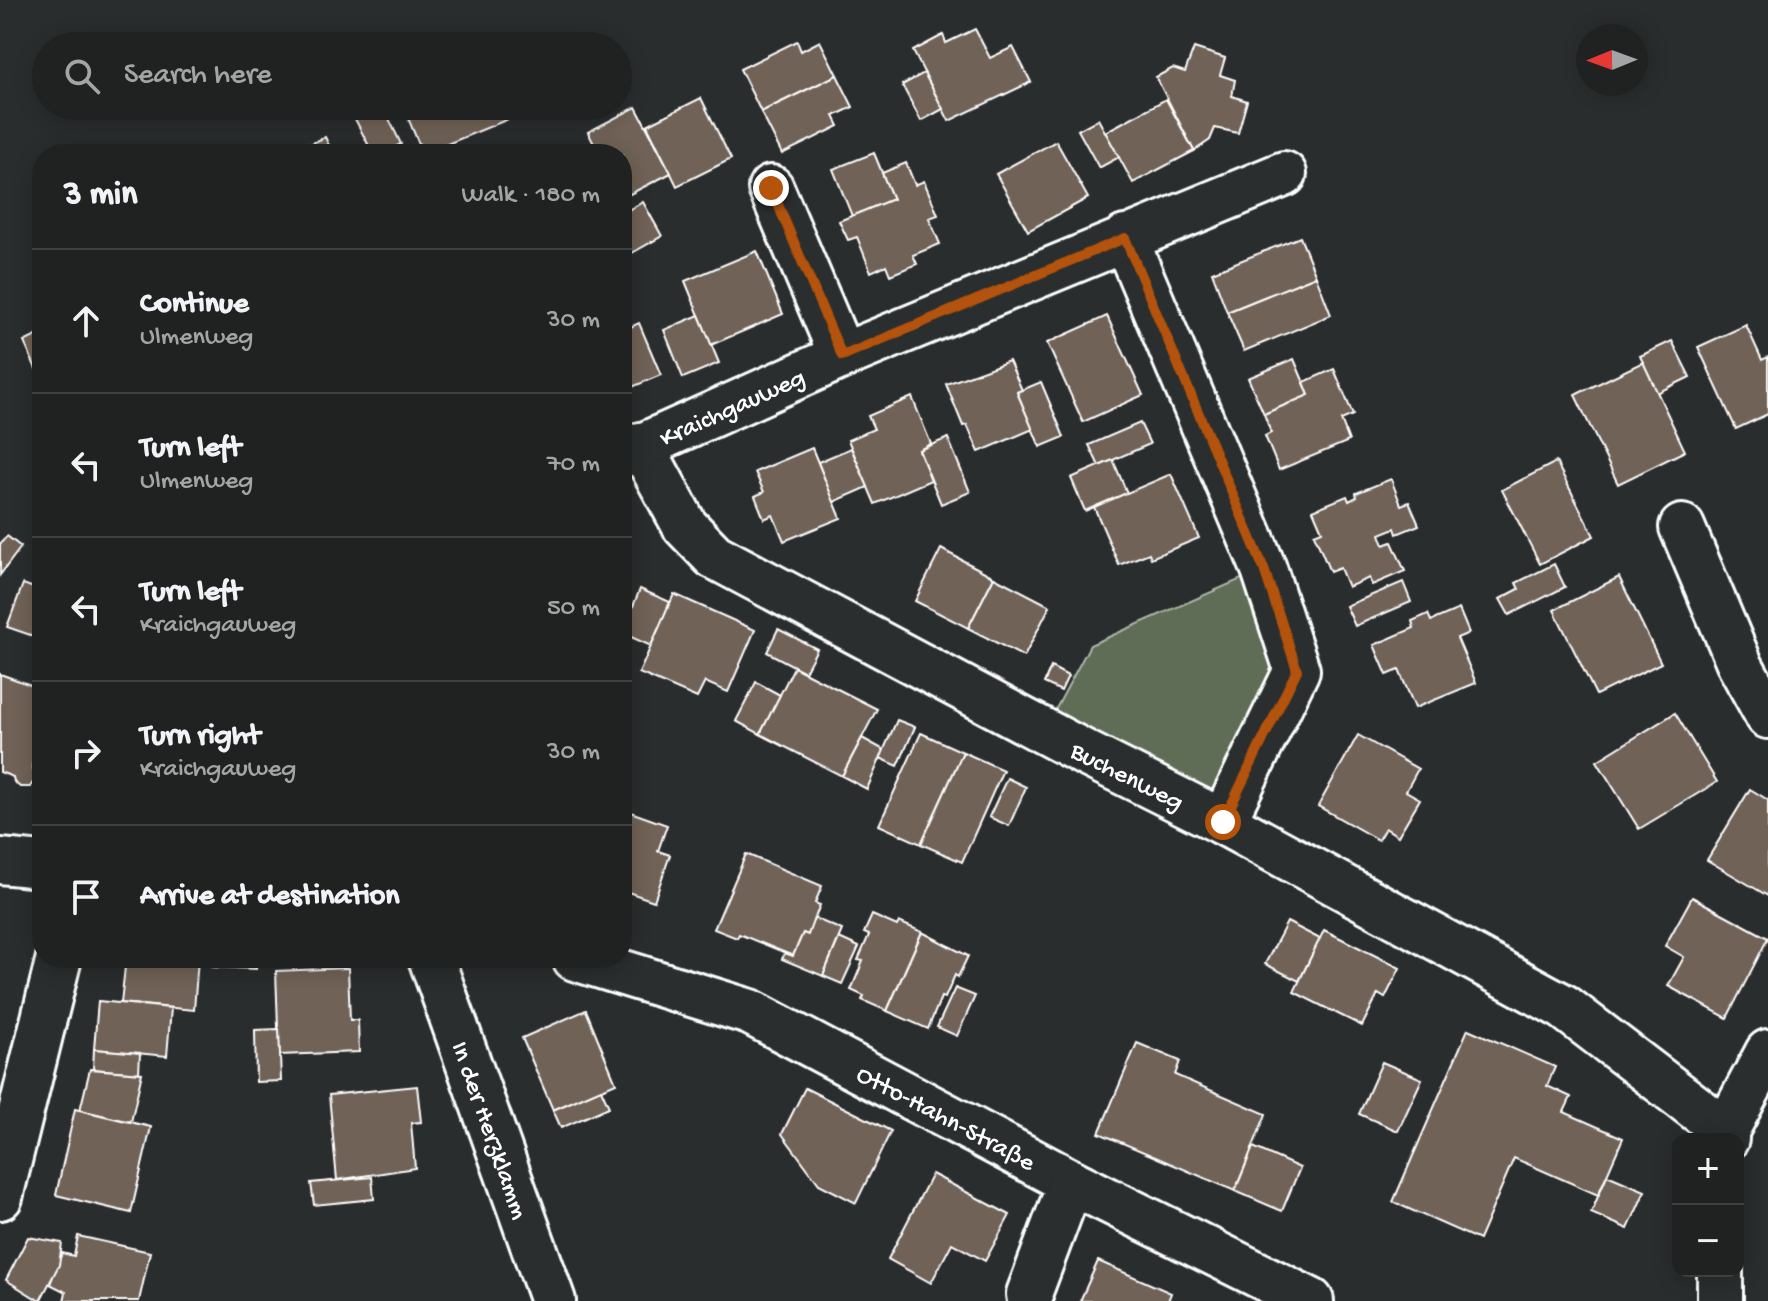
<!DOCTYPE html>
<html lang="en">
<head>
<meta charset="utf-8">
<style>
	body { margin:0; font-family:"Gochi Hand",sans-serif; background:#282a2a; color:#f1f3f6 }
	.controls { position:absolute; right:24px; bottom:24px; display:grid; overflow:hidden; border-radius:16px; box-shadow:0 4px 20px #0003 }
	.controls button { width:72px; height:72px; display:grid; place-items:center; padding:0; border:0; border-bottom:2px solid #3d3f40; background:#202222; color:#f1f3f6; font:40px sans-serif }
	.compass { position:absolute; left:1576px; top:24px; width:72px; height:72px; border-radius:50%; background:#202222; box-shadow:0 4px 20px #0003; rotate:269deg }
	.stop { position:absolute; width:24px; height:24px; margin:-18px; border:6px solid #b45309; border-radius:50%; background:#fff }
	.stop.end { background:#b45309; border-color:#fff; box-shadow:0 2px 8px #0008 }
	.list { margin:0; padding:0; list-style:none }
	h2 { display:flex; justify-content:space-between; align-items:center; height:104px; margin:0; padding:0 32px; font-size:34px }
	h2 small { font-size:26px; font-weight:400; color:#a2a4a5 }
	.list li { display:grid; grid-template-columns:52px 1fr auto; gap:24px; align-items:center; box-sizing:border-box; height:144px; padding:0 32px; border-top:2px solid #3d3f40 }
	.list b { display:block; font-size:30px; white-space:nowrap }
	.list p { margin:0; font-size:26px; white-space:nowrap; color:#a2a4a5 }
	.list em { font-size:26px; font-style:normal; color:#a2a4a5 }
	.icon { flex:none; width:44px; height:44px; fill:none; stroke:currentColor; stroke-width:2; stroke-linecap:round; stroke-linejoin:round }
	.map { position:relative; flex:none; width:1768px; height:1301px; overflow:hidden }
	.search { position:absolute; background:#202222; box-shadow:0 4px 20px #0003; left:32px; top:32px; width:600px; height:88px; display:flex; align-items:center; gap:20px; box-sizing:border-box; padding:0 28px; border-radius:44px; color:#a2a4a5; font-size:30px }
	.panel { position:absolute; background:#202222; box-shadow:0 4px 20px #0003; left:32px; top:144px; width:600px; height:824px; border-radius:32px }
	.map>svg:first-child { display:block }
</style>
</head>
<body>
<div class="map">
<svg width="1768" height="1301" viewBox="0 0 1768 1301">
	<rect width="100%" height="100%" fill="#2a2d2e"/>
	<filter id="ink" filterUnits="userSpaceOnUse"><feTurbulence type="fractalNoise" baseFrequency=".0125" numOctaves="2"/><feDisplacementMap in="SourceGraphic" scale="16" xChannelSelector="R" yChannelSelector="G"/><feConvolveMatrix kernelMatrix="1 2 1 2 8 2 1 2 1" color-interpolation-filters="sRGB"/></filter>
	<g filter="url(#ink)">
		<path fill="#5e6d56" stroke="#aeb6aa" stroke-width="2" d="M1264 569 1297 670 1223 822 1044 731 1090 645Z"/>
		<g fill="#706256" stroke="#fff" stroke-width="2">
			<path d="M975 29 990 58 1013 47 1031 82 949 121 913 51 943 35 946 43Z"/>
			<path d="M797 41 801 51 820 41 837 75 761 112 740 69Z"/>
			<path d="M1194 48 1225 58 1220 75 1235 80 1232 96 1247 101 1238 133 1215 128 1210 140 1194 151 1156 77 1173 68 1185 72Z"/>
			<path d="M924 73 943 109 921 121 902 85Z"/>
			<path d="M837 75 853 107 834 116 839 126 782 154 761 112Z"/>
			<path d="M701 98 731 159 677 186 647 125Z"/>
			<path d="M1166 99 1194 151 1133 183 1105 132Z"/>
			<path d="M371 106H383L401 144 381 154H373L353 115Z"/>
			<path d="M403 106H506L511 118 423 154Z"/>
			<path d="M636 107 671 173 622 198V154H599L588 132Z"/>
			<path d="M1098 119 1119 157 1099 168 1078 130Z"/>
			<path d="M325 137 333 154H272L286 147 289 154Z"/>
			<path d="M1056 141 1088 198 1028 231 996 174Z"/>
			<path d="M874 153 893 199 852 216 833 169Z"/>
			<path d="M906 163 915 185 924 181 938 215 929 218 940 244 913 255 917 264 890 275 886 265 871 272 857 237 848 240 839 221 893 199 882 173Z"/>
			<path d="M643 202 662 236 625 257 622 252V213Z"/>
			<path d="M1300 237 1316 276 1227 312 1212 272Z"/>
			<path d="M757 251 783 314 711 345 685 281Z"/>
			<path d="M1316 276 1331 315 1244 351 1227 312Z"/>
			<path d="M699 315 719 363 683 378 664 330Z"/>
			<path d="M1107 316 1143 395 1083 422 1047 343Z"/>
			<path d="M639 323 661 375 625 390 622 383V331Z"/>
			<path d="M1746 325 1762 360 1768 357V414L1736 429 1698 347Z"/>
			<path d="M42 333V382L24 342Z"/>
			<path d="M1672 341 1690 377 1657 393 1640 356Z"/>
			<path d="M1294 359 1309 395 1264 414 1248 378Z"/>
			<path d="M1009 361 1022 390 1017 392 1033 429 979 452 967 425 963 426 946 384Z"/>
			<path d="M1643 362 1685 451 1618 484 1575 395Z"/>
			<path d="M1334 369 1353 415 1341 420 1349 441 1279 470 1265 436 1271 433 1264 414 1309 395 1304 382Z"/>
			<path d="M1041 382 1064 437 1040 447 1017 392Z"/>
			<path d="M912 397 931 444 919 450 931 480 875 504 848 440 874 429 868 416Z"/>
			<path d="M1140 423 1150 444 1099 466 1089 445Z"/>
			<path d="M948 438 970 492 941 504 919 450Z"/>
			<path d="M812 448 841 518 784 541 773 515 764 519 755 496 764 492 755 472Z"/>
			<path d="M851 448 868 487 834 502 818 462Z"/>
			<path d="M1113 460 1127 493 1085 511 1071 478Z"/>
			<path d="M1556 462 1594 536 1540 564 1502 490Z"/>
			<path d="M1171 474 1199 538 1151 558 1149 553 1119 565 1094 507Z"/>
			<path d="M1391 479 1401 505 1409 502 1419 525 1397 534 1395 528 1380 534 1384 545 1392 542 1405 571 1372 585 1369 578 1348 587 1340 568 1330 572 1314 534 1322 531 1313 510 1347 496 1349 501 1357 497 1356 493Z"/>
			<path d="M7 536 21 547 0 575V544Z"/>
			<path d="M941 549 994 577 968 628 915 601Z"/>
			<path d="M1554 564 1565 587 1509 615 1500 599 1519 589 1516 583Z"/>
			<path d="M994 577 1050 606 1024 657 968 628Z"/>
			<path d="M1619 577 1661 663 1596 695 1554 610Z"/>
			<path d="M1403 582 1411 602 1355 626 1346 606Z"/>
			<path d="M23 584 42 591V639L7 627Z"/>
			<path d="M640 589 670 602 651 646 622 633Z"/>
			<path d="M674 594 755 630 728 692 705 682 697 698 639 673Z"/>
			<path d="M1459 609 1469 633 1457 638 1476 683 1415 708 1399 670 1387 675 1374 645 1414 628 1412 621 1428 614 1431 621Z"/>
			<path d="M778 629 817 649 805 672 767 652Z"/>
			<path d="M794 667 877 709 842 776 760 734Z"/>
			<path d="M1051 667 1068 676 1061 691 1044 683Z"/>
			<path d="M0 674 42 689V737L32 765 36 778 30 787H20L14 782 13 777 0 772Z"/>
			<path d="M756 682 780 695 760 734 736 721Z"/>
			<path d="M1675 713 1717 782 1639 829 1597 761Z"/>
			<path d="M897 720 915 727 898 766 880 758Z"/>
			<path d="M921 733 963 752 921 844 879 825Z"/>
			<path d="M1358 735 1418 769 1406 791 1420 799 1398 836 1385 828 1378 840 1318 806Z"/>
			<path d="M862 738 884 750 867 789 842 776Z"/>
			<path d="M963 752 1003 770 962 862 921 844Z"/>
			<path d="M1007 778 1026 787 1009 826 989 817Z"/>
			<path d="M1750 789 1768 800V896L1707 860Z"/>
			<path d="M622 809 667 825 658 851 670 855 654 901 622 890Z"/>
			<path d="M746 854 822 886 815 903 820 905 808 935 803 933 793 956 739 934 737 938 714 929Z"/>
			<path d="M1692 897 1768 938 1727 1018 1668 986 1684 957 1665 946Z"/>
			<path d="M872 915 897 926 899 922 922 932 887 1011 862 1000 864 996 851 990 863 961 858 960 869 935 864 933Z"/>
			<path d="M814 918 842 930 823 976 782 959 785 953 793 956 803 933 808 935Z"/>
			<path d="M1287 922 1320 939 1299 981 1265 964Z"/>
			<path d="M1324 930 1400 968 1385 998 1378 994 1362 1026 1294 992Z"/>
			<path d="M922 932 968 956 958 977 955 975 945 998 941 997 928 1029 887 1011Z"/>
			<path d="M839 938 859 947 842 984 823 976Z"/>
			<path d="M126 958 198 959 194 1010 121 1003Z"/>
			<path d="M212 958H255L256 969 211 967Z"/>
			<path d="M348 968 350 1020H358L359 1052 279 1055 276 971Z"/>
			<path d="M955 988 975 996 957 1036 937 1027Z"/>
			<path d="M98 1001 171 1008 167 1056 94 1049Z"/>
			<path d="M586 1010 616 1083 553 1110 522 1038Z"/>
			<path d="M279 1029 281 1081 256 1082 255 1030Z"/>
			<path d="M1468 1029 1555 1067 1547 1086 1571 1097 1564 1112 1623 1138 1598 1195 1514 1158 1479 1240 1393 1202Z"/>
			<path d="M1137 1043 1180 1061 1175 1075 1266 1114 1235 1191 1099 1133Z"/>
			<path d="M94 1049 140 1053 139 1073 93 1069Z"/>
			<path d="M1382 1062 1422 1079 1398 1131 1359 1114Z"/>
			<path d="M90 1069 142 1073 131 1122 80 1110Z"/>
			<path d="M417 1086 421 1122 411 1123 415 1168 337 1180 329 1095Z"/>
			<path d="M805 1088 891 1131 856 1203 819 1184 782 1134Z"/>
			<path d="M601 1089 609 1107 561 1128 553 1110Z"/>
			<path d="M75 1109 151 1127 131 1213 56 1195Z"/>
			<path d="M1253 1147 1300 1168 1282 1211 1235 1191Z"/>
			<path d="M932 1174 1010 1215 985 1261 952 1243 931 1283 888 1259Z"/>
			<path d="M1607 1175 1645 1191 1628 1229 1591 1213Z"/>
			<path d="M372 1177 374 1199 314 1205 311 1183Z"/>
			<path d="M78 1236 150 1252 139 1301H64L66 1292 50 1284 62 1253 74 1256Z"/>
			<path d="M28 1237 62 1243 59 1265 40 1301 6 1280Z"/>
			<path d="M1098 1261 1171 1293 1168 1301H1080Z"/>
		</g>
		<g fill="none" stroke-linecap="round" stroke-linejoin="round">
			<g stroke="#fff" stroke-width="50">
				<g id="minor">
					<path d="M771 188 842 356"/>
					<path d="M1125 238 1264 569 1297 670 1223 822"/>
					<path id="s1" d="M641 445 685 526 714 556 1087 754 1223 822 1564 1007 1726 1131"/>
					<path id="s2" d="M622 455 842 356 1284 174"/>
					<path d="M1682 527 1741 667 1768 716"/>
					<path d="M0 861 42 865"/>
					<path id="s3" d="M431 958 553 1301"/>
					<path id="s4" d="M575 958 750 1012 1071 1182 1311 1301"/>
					<path d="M1726 1139V1131L1768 1052"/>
					<path d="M0 1197 59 958"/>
					<path d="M1720 1271V1301"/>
					<path d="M1030 1301 1029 1294 1071 1182"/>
				</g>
			</g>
			<use href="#minor" stroke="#2a2d2e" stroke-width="44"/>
		</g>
	</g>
	<g fill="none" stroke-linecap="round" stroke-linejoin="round" filter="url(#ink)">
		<path stroke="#b45309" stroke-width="10" d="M771 188 842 356 1125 238 1264 569 1297 670 1223 822"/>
	</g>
	<g text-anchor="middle" stroke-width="6" stroke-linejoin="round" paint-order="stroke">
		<g font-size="26" fill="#fff" stroke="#2a2d2e">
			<text dy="9" stroke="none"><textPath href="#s2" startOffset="120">Kraichgauweg</textPath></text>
			<text dy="9" stroke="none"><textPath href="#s1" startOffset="602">Buchenweg</textPath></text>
			<text dy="9" stroke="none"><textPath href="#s4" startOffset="406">Otto-Hahn-Straße</textPath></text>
			<text dy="9" stroke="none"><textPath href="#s3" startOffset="182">In der Herzklamm</textPath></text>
		</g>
	</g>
</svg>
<div class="controls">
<button>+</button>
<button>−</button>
</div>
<svg class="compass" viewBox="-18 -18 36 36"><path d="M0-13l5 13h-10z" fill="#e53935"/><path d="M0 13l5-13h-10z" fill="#a2a4a5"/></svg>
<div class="stop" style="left:1223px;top:822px"></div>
<div class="stop end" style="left:771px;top:188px"></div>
<div class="search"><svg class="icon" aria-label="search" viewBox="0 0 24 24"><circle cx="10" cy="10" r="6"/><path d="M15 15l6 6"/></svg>Search here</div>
<section class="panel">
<h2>3 min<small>Walk · 180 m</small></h2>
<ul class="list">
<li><svg class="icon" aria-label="ahead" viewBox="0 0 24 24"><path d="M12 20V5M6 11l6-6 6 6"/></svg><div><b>Continue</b><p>Ulmenweg</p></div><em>30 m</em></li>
<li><svg class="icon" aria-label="left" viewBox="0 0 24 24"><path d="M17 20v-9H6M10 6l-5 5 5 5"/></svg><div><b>Turn left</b><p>Ulmenweg</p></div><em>70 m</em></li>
<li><svg class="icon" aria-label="left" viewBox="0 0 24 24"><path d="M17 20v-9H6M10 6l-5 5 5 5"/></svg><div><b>Turn left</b><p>Kraichgauweg</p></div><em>50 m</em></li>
<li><svg class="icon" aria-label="right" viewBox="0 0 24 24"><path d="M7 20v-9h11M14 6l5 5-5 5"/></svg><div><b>Turn right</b><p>Kraichgauweg</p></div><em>30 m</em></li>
<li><svg class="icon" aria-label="arrive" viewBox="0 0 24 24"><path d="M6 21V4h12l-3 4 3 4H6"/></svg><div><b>Arrive at destination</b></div></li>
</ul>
</section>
</div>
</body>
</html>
